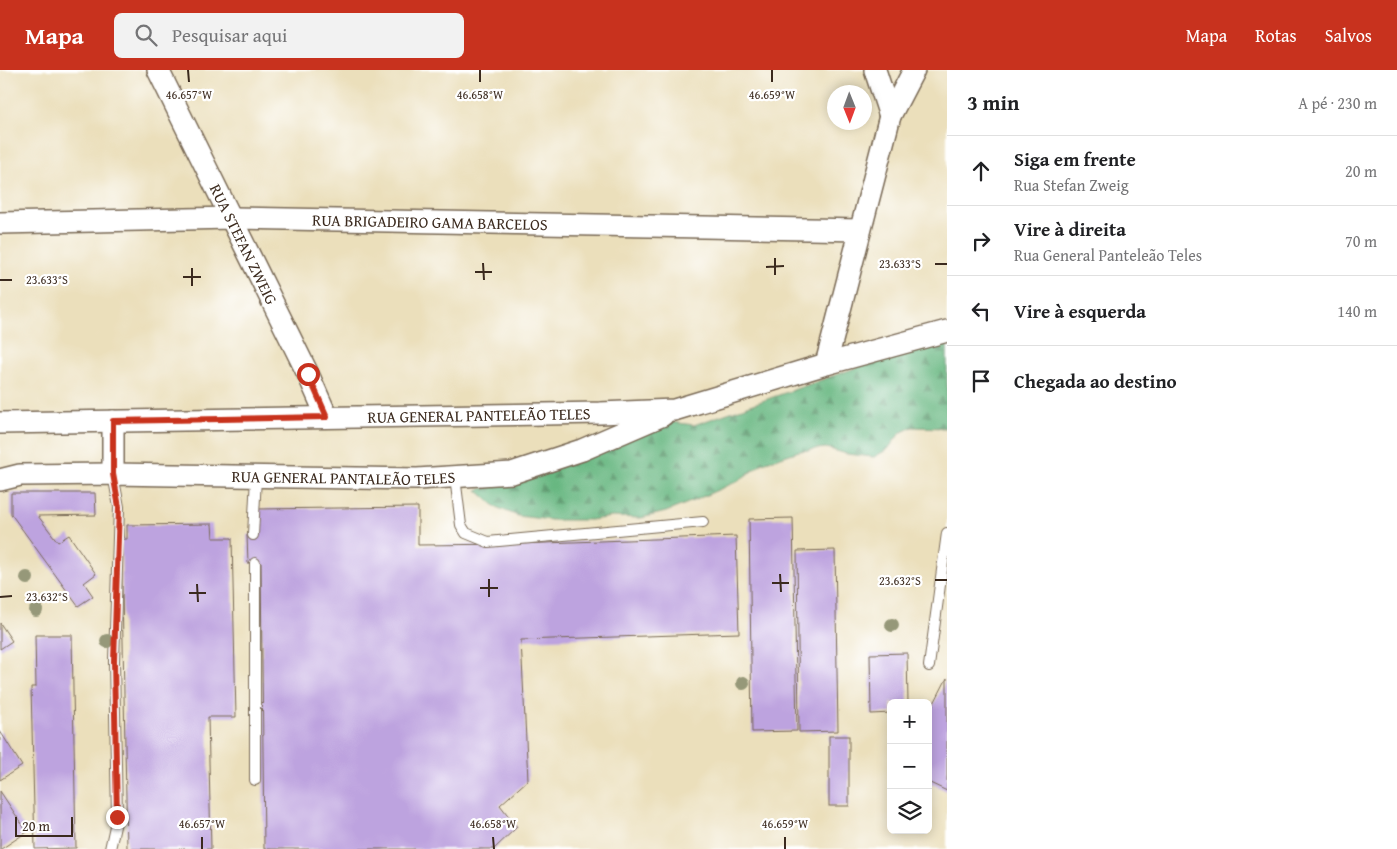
<!DOCTYPE html>
<html lang="pt">
<head>
<meta charset="utf-8">
<style>
	body { margin:0; font-family:"Gentium Book Plus",serif; background:#f2f2f2; color:#202124 }
	.controls { position:absolute; right:15px; bottom:15px; display:grid; overflow:hidden; border-radius:8px; box-shadow:0 2px 12px #0003 }
	.controls button { width:45px; height:45px; display:grid; place-items:center; padding:0; border:0; border-bottom:1px solid #e0e0e0; background:#fff; color:#202124; font:25px sans-serif }
	.compass { position:absolute; left:827px; top:15px; width:45px; height:45px; border-radius:50%; background:#fff; box-shadow:0 2px 12px #0003; rotate:179deg }
	.scale { position:absolute; left:15px; bottom:12px; width:58px; box-sizing:border-box; padding-left:5px; border:2px solid #3b2a1e; border-top:0; font-size:14px; line-height:18px; white-space:nowrap; color:#3b2a1e; -webkit-text-stroke:4px #fff; paint-order:stroke }
	.stop { position:absolute; width:15px; height:15px; margin:-11px; border:4px solid #c8321e; border-radius:50%; background:#fff }
	.stop.end { background:#c8321e; border-color:#fff; box-shadow:0 1px 5px #0008 }
	.list { margin:0; padding:0; list-style:none }
	h2 { display:flex; justify-content:space-between; align-items:center; height:65px; margin:0; padding:0 20px; font-size:21px }
	h2 small { font-size:16px; font-weight:400; color:#757577 }
	.list li { display:grid; grid-template-columns:32px 1fr auto; gap:15px; align-items:center; box-sizing:border-box; height:70px; padding:0 20px; border-top:1px solid #e0e0e0 }
	.list b { display:block; font-size:19px; white-space:nowrap }
	.list p { margin:0; font-size:16px; white-space:nowrap; color:#757577 }
	.list em { font-size:16px; font-style:normal; color:#757577 }
	.icon { flex:none; width:28px; height:28px; fill:none; stroke:currentColor; stroke-width:2; stroke-linecap:round; stroke-linejoin:round }
	.map { position:relative; flex:none; width:947px; height:779px; overflow:hidden }
	header { display:flex; align-items:center; gap:30px; box-sizing:border-box; height:70px; padding:0 25px; background:#c8321e; color:#fff }
	header strong { font-size:24px }
	nav { display:flex; gap:28px; margin-inline-start:auto; font-size:18px }
	.search { width:350px; height:45px; background:#f2f2f2; display:flex; align-items:center; gap:12px; box-sizing:border-box; padding:0 18px; border-radius:8px; color:#757577; font-size:19px }
	main { display:flex }
	aside { flex:1; background:#fff }
	.map>svg:first-child { display:block }
</style>
</head>
<body>
<header>
<strong>Mapa</strong>
<div class="search"><svg class="icon" aria-label="search" viewBox="0 0 24 24"><circle cx="10" cy="10" r="6"/><path d="M15 15l6 6"/></svg>Pesquisar aqui</div>
<nav><a>Mapa</a><a>Rotas</a><a>Salvos</a></nav>
</header>
<main>
<div class="map">
<svg width="947" height="779" viewBox="0 0 947 779">
	<defs>
		<pattern id="forest-firs" width="22" height="20" patternUnits="userSpaceOnUse" patternTransform="scale(1.25)"><rect width="22" height="20" fill="#68b781"/><path d="M5 1l3.5 6h-7zM16 11l3.5 6h-7z" fill="#579569"/></pattern>
	</defs>
	<rect width="100%" height="100%" fill="#fff"/>
	<filter id="ink" filterUnits="userSpaceOnUse"><feTurbulence type="fractalNoise" baseFrequency=".02" numOctaves="2"/><feDisplacementMap in="SourceGraphic" scale="10" xChannelSelector="R" yChannelSelector="G"/><feConvolveMatrix kernelMatrix="1 2 1 2 8 2 1 2 1" color-interpolation-filters="sRGB"/></filter>
	<filter id="wash" filterUnits="userSpaceOnUse"><feTurbulence type="fractalNoise" baseFrequency=".0096" numOctaves="4" result="noise"/><feDisplacementMap in="SourceGraphic" scale="20" xChannelSelector="R" yChannelSelector="G"/><feGaussianBlur stdDeviation="1.12" result="paint"/><feColorMatrix in="noise" values="0 0 0 0 0 0 0 0 0 0 0 0 0 0 0 0 0 1.4 0 .05"/><feComposite in="paint" operator="in"/></filter>
	<g filter="url(#wash)">
		<rect width="100%" height="100%" fill="#ebdfbb"/>
		<path fill="url(#forest-firs)" stroke="#527050" d="M947 271V358L912 357 900 363 888 379 874 387 847 384 826 378 799 381 763 393 738 411 693 431 666 442 641 448 612 447 590 450H551L518 446 496 437 477 420 546 400 671 352 694 355 878 290Z"/>
		<g id="blocks">
			<g fill="#bda3df">
				<path d="M11 423H95L96 445 38 446 58 472 69 465 96 504 84 513 93 526 78 536 11 444Z"/>
				<path d="M418 437V475L518 474 736 466 739 563 521 570 528 710 500 735 517 757 494 779H264L261 493H248L247 465H257V439Z"/>
				<path d="M793 448 797 661 752 662 749 449Z"/>
				<path d="M212 454 213 468H232L236 647H208L211 779H127L121 469H127V455Z"/>
				<path d="M835 480 838 661 799 662 797 481Z"/>
				<path d="M0 553 12 571 0 579Z"/>
				<path d="M35 565H72L76 778 35 779 31 617H36Z"/>
				<path d="M907 583 908 633H891V643L871 644 870 584Z"/>
				<path d="M947 608V721L928 712V645Z"/>
				<path d="M0 661 22 696 0 710Z"/>
				<rect x="829" y="666" width="20" height="70"/>
				<path d="M0 721 27 762 1 779H0Z"/>
			</g>
		</g>
	</g>
	<g filter="url(#ink)">
		<use href="#blocks" fill-opacity="0" stroke="#796955" stroke-width="1"/>
		<g fill="none" stroke-linecap="round" stroke-linejoin="round">
			<g stroke="#796955" stroke-width="12">
				<g id="lane">
					<path d="M455 407 461 455 466 463 488 472 703 452"/>
					<path d="M253 465 256 407"/>
					<path d="M929 596 947 463"/>
					<path d="M255 710V493"/>
					<path d="M110 779 117 747 114 591 119 437 113 404"/>
				</g>
			</g>
			<g stroke="#796955" stroke-width="24">
				<g id="street">
					<path id="s1" d="M158 0 308 304 327 347"/>
					<path d="M875 0 890 46"/>
					<path id="s2" d="M0 153 232 148 860 160"/>
					<path d="M826 294 890 46 914 0"/>
					<path id="s3" d="M0 353 600 343 674 340 826 294 947 261"/>
					<path d="M113 404V351"/>
					<path id="s4" d="M0 410 20 405 113 404 417 409 512 403 582 380 663 345"/>
				</g>
			</g>
			<use href="#lane" stroke="#fff" stroke-width="10"/>
			<use href="#street" stroke="#fff" stroke-width="21"/>
		</g>
		<g fill="#969879">
			<circle cx="27" cy="508" r="7"/>
			<circle cx="36" cy="540" r="7"/>
			<circle cx="892" cy="555" r="7"/>
			<circle cx="107" cy="571" r="7"/>
			<circle cx="743" cy="613" r="7"/>
		</g>
	</g>
	<g fill="none" stroke-linecap="round" stroke-linejoin="round" filter="url(#ink)">
		<path stroke="#c8321e" stroke-width="6" d="M117 747 114 591 119 437 113 404V351L327 347 308 304"/>
	</g>
	<path fill="none" stroke="#3b2a1e" stroke-width="2" d="M188 0 189 12M480 0V12M772 0V12M775 188V205M483 193 484 210M935 194H947M766 197 784 196M192 198V216M475 202H492M183 207H201M0 210H12M780 504 781 522M489 509V527M935 510H947M772 513H789M197 514 198 532M480 518H498M189 523H206M0 527 12 526M202 767V779M493 767 494 779M785 767V779"/>
	<g text-anchor="middle" stroke-width="4.5" stroke-linejoin="round" paint-order="stroke">
		<g font-size="16" fill="#3b2a1e" stroke="#fff">
			<text dy="6" stroke="none"><textPath href="#s2" startOffset="430">RUA BRIGADEIRO GAMA BARCELOS</textPath></text>
			<text dy="6" stroke="none"><textPath href="#s1" startOffset="194">RUA STEFAN ZWEIG</textPath></text>
			<text dy="6" stroke="none"><textPath href="#s3" startOffset="479">RUA GENERAL PANTELEÃO TELES</textPath></text>
			<text dy="6" stroke="none"><textPath href="#s4" startOffset="344">RUA GENERAL PANTALEÃO TELES</textPath></text>
		</g>
	</g>
	<g font-size="12" text-anchor="middle" fill="#3b2a1e" stroke="#fff" stroke-width="4.5" stroke-linejoin="round" paint-order="stroke">
		<text x="189" y="29">46.657°W</text>
		<text x="480" y="29">46.658°W</text>
		<text x="772" y="29">46.659°W</text>
		<text x="900" y="198">23.633°S</text>
		<text x="47" y="214">23.633°S</text>
		<text x="900" y="515">23.632°S</text>
		<text x="47" y="531">23.632°S</text>
		<text x="202" y="758">46.657°W</text>
		<text x="493" y="758">46.658°W</text>
		<text x="785" y="758">46.659°W</text>
	</g>
</svg>
<div class="controls">
<button>+</button>
<button>−</button>
<button><svg class="icon" aria-label="layers" viewBox="0 0 24 24"><path d="M12 4l9 5-9 5-9-5zM3 14l9 5 9-5"/></svg></button>
</div>
<svg class="compass" viewBox="-18 -18 36 36"><path d="M0-13l5 13h-10z" fill="#e53935"/><path d="M0 13l5-13h-10z" fill="#757577"/></svg>
<div class="scale">20 m</div>
<div class="stop" style="left:308px;top:304px"></div>
<div class="stop end" style="left:117px;top:747px"></div>
</div>
<aside>
<h2>3 min<small>A pé · 230 m</small></h2>
<ul class="list">
<li><svg class="icon" aria-label="ahead" viewBox="0 0 24 24"><path d="M12 20V5M6 11l6-6 6 6"/></svg><div><b>Siga em frente</b><p>Rua Stefan Zweig</p></div><em>20 m</em></li>
<li><svg class="icon" aria-label="right" viewBox="0 0 24 24"><path d="M7 20v-9h11M14 6l5 5-5 5"/></svg><div><b>Vire à direita</b><p>Rua General Panteleão Teles</p></div><em>70 m</em></li>
<li><svg class="icon" aria-label="left" viewBox="0 0 24 24"><path d="M17 20v-9H6M10 6l-5 5 5 5"/></svg><div><b>Vire à esquerda</b></div><em>140 m</em></li>
<li><svg class="icon" aria-label="arrive" viewBox="0 0 24 24"><path d="M6 21V4h12l-3 4 3 4H6"/></svg><div><b>Chegada ao destino</b></div></li>
</ul>
</aside>
</main>
</body>
</html>
